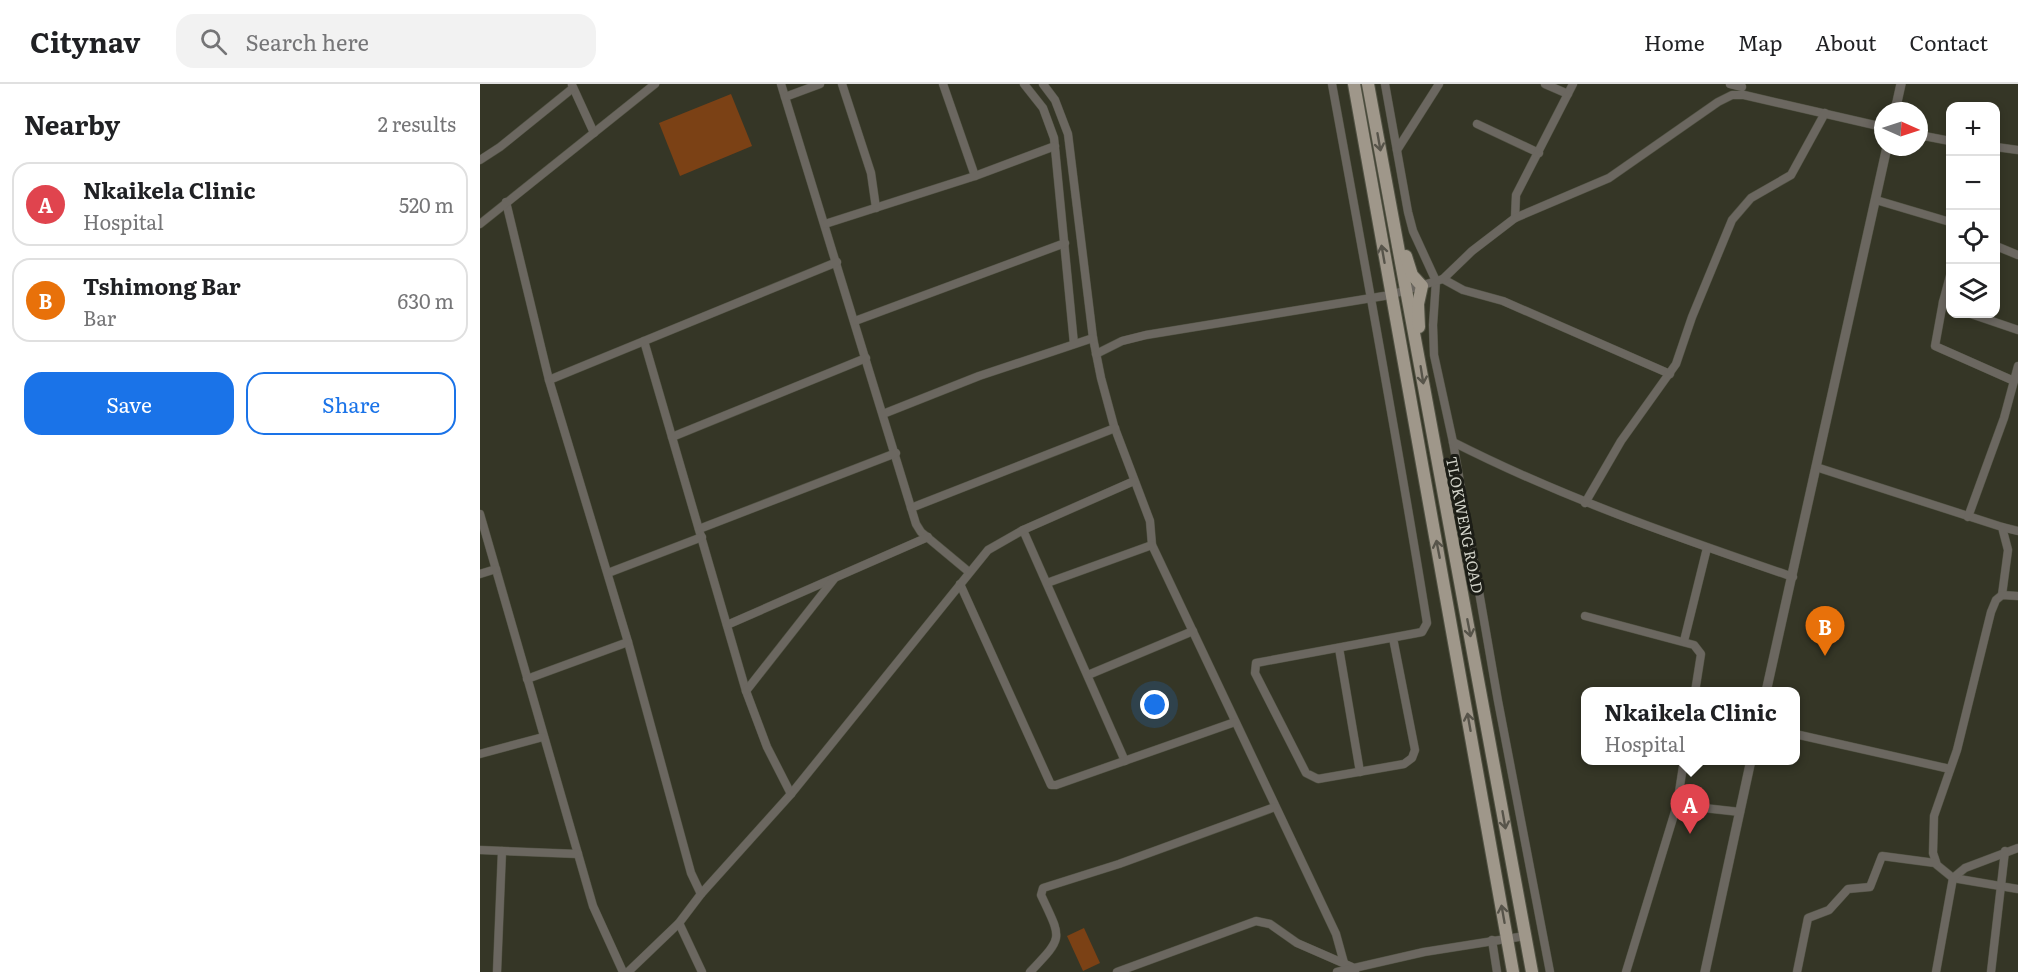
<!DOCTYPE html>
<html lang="en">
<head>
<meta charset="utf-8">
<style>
	body { margin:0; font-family:Literata,serif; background:#f2f2f2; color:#202124 }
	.controls { position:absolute; right:18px; top:18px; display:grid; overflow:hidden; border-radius:12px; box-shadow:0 3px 9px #0003 }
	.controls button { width:54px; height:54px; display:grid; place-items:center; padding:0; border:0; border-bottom:2px solid #e0e0e0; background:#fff; color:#202124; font:30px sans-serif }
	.compass { position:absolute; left:1394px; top:18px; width:54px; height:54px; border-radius:50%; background:#fff; box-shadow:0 3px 9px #0003; rotate:93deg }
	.you { position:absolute; left:675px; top:621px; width:21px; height:21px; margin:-15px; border:4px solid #fff; border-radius:50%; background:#1a73e8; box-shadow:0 0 0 9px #1a73e833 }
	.badge { display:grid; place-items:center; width:39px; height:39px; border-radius:50%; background:#1a73e8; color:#fff; font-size:20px; font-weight:700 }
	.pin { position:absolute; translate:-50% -50px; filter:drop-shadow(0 2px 3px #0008) }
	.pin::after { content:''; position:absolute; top:32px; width:21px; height:18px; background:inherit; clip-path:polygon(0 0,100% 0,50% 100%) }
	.popup { position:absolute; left:1101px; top:603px; width:219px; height:78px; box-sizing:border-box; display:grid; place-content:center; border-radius:12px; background:#fff; filter:drop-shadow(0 2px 4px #0005); font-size:20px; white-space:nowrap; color:#757577 }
	.popup b { font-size:22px; color:#202124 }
	.popup::after { content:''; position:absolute; left:50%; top:100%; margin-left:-12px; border:12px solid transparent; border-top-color:#fff }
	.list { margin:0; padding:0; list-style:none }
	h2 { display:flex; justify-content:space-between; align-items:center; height:78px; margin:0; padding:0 24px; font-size:26px }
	h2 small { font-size:20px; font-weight:400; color:#757577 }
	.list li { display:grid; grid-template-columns:39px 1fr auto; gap:18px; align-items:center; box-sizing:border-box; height:84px; margin:0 12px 12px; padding:0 12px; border:2px solid #e0e0e0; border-radius:18px }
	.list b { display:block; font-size:22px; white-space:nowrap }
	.list p { margin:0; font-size:20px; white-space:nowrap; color:#757577 }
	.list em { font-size:20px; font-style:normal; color:#757577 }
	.actions { display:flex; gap:12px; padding:18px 24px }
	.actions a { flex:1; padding:14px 0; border:2px solid #1a73e8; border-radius:18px; text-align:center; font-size:21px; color:#1a73e8 }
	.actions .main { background:#1a73e8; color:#fff }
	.icon { flex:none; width:33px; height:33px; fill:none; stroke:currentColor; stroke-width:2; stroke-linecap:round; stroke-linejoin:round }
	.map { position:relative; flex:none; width:1538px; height:888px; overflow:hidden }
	header { display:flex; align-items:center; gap:36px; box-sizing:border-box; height:84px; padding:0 30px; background:#fff; border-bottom:2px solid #e0e0e0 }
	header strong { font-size:28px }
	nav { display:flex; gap:33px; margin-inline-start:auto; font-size:21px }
	.search { width:420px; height:54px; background:#f2f2f2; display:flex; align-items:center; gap:15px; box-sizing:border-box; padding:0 21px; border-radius:18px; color:#757577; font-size:22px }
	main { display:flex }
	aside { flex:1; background:#fff }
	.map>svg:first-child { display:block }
</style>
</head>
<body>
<header>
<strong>Citynav</strong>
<div class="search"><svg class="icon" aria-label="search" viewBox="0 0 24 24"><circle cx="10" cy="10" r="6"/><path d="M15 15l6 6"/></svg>Search here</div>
<nav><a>Home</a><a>Map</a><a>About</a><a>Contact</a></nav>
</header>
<main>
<aside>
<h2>Nearby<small>2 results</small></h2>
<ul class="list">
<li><span class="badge" style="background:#e0444e">A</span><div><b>Nkaikela Clinic</b><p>Hospital</p></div><em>520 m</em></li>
<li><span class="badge" style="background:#e8710a">B</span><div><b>Tshimong Bar</b><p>Bar</p></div><em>630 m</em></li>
</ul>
<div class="actions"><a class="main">Save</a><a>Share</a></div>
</aside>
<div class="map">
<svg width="1538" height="888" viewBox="0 0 1538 888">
	<rect width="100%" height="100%" fill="#353626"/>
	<g fill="#7b4115">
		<path d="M251 10 272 62 200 92 179 39Z"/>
		<path d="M604 844 620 879 603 887 587 852Z"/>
	</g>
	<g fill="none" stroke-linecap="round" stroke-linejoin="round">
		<g stroke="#515243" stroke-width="9">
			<g id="minor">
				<path d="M301 0 436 440 441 448 489 488"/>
				<path d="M362 0 391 89 396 124"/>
				<path d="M463 0 495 92"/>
				<path d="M544 0 563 24 574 54 594 260"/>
				<path d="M563 0 575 16 588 50 613 254 621 294 634 342 670 437 672 461 856 850 864 879"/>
				<path d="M852 0C885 180 918 359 947 539L942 548 937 549 776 579 775 589 826 689 838 695 924 680 932 674 935 666 913 554"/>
				<path d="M905 0 928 128 933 147 956 197 953 241 954 271 973 358 1018 617 1070 888"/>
				<path d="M1065 0 1088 10"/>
				<path d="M1250 0 1262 3"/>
				<path d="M92 1 114 49"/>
				<path d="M305 13 340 0"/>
				<path d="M997 40 1059 69"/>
				<path d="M1439 51 1470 57"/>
				<path d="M1516 63 1538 66"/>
				<path d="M917 66 959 0"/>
				<path d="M0 76 20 63 93 4"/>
				<path d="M1396 116 1470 138"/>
				<path d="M26 118 69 296 148 558 211 789 221 810"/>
				<path d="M1035 134 1036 111 1093 0"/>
				<path d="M0 140 175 0"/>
				<path d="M345 140 495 92 575 62"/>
				<path d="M1516 162 1538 171"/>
				<path d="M1470 192 1463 218 1470 221"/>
				<path d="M963 195 983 206 1023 217 1190 290"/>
				<path d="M1463 218 1455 262 1534 297"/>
				<path d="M1491 230 1538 246"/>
				<path d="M375 237 585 159"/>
				<path d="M164 257 266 607 287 663 311 710"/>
				<path d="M616 270 642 257 666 251 910 211 963 195 992 167 1035 134 1129 94 1238 18 1252 11H1264L1403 43"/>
				<path d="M69 296 357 178"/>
				<path d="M403 330 499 292 613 254"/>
				<path d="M192 353 386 274"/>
				<path d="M973 358C1083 414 1197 453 1313 493"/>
				<path d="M1336 383 1522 443 1528 466 1522 511"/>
				<path d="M1105 419 1141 357 1196 280 1212 233 1252 136 1271 114 1311 91 1345 29"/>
				<path d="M431 424 635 344"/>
				<path d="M0 430 113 822 143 888"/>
				<path d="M1488 433 1524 334 1538 282"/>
				<path d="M1522 443 1538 447"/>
				<path d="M219 445 416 369"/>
				<path d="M543 446 645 677"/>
				<path d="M128 489 222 453"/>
				<path d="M0 490 16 485"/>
				<path d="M567 499 672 461"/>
				<path d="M480 500 571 701H576L755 638"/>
				<path d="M1538 512 1522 511 1516 516 1511 528 1477 666 1454 732 1453 769 1457 781 1473 794 1538 805"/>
				<path d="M1105 532 1214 561 1221 570 1215 608"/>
				<path d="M247 541 448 453"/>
				<path d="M1204 557 1227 464"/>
				<path d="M859 564 880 688"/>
				<path d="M608 591 713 547"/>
				<path d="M47 595 148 558"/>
				<path d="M266 607 354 495"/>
				<path d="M1315 650 1470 685"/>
				<path d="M0 670 63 653"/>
				<path d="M1204 676 1197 721 1260 728"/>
				<path d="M0 766 98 770"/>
				<path d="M199 839 222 888"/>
				<path d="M1012 856 1017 888"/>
				<path d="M17 888 22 767"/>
				<path d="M148 888 199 839 221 810 311 710 508 466 543 446 654 397"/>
				<path d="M550 888C584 852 582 856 561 811L563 804 639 780 795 723"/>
				<path d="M637 888 776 837 790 840 817 859 872 883 875 888"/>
				<path d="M857 888 944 868 1045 852"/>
				<path d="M1146 888 1197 721"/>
				<path d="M1317 888 1328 834 1349 826 1368 805 1390 803 1402 772 1455 779"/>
				<path d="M1456 888 1473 794 1485 784 1538 764"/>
				<path d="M1511 888 1525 767"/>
			</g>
		</g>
		<g stroke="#515243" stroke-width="10">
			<g id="tertiary">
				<path d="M1415 27 1421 0"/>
				<path d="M1286 608 1407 63"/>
				<path d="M1225 888 1271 676"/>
			</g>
		</g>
		<g stroke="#515243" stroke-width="14">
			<g id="primary">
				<path d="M874 0 1033 888"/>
				<path d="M888 0 1052 888"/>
				<path d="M926 172 932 191 942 202 938 220 939 243"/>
			</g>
		</g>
		<use href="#minor" stroke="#6b6760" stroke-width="8"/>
		<use href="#tertiary" stroke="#6b6760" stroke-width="9"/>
		<use href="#primary" stroke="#9f978a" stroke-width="12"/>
	</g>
	<defs><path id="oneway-shaft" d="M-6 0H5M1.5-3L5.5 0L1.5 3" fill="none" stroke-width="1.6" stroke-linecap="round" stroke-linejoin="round" transform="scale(1.5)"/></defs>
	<g stroke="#57544a">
		<use href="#oneway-shaft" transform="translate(899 58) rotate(80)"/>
		<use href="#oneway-shaft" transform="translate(903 170) rotate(-100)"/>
		<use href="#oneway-shaft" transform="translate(942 291) rotate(81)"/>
		<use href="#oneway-shaft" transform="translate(958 465) rotate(-101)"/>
		<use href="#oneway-shaft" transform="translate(989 544) rotate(79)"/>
		<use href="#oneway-shaft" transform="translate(989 638) rotate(-100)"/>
		<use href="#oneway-shaft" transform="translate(1024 736) rotate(80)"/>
		<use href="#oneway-shaft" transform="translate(1023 830) rotate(-100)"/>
	</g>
	<g text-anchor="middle" stroke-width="6" stroke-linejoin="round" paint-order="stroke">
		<g font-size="15" fill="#d2d3c9" stroke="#1c1d16">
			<text transform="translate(984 441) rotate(79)" y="5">TLOKWENG ROAD</text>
		</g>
	</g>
</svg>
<div class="controls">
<button>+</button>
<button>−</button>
<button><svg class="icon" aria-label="locate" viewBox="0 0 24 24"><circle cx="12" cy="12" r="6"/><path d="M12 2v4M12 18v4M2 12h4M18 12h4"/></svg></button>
<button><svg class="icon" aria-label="layers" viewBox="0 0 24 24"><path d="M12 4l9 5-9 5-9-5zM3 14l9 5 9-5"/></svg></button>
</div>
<svg class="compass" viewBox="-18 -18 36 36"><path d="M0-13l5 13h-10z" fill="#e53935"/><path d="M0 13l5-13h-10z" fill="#757577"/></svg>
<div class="you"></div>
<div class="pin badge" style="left:1210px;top:750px;background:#e0444e">A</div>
<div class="popup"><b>Nkaikela Clinic</b>Hospital</div>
<div class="pin badge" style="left:1345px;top:572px;background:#e8710a">B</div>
</div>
</main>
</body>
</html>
